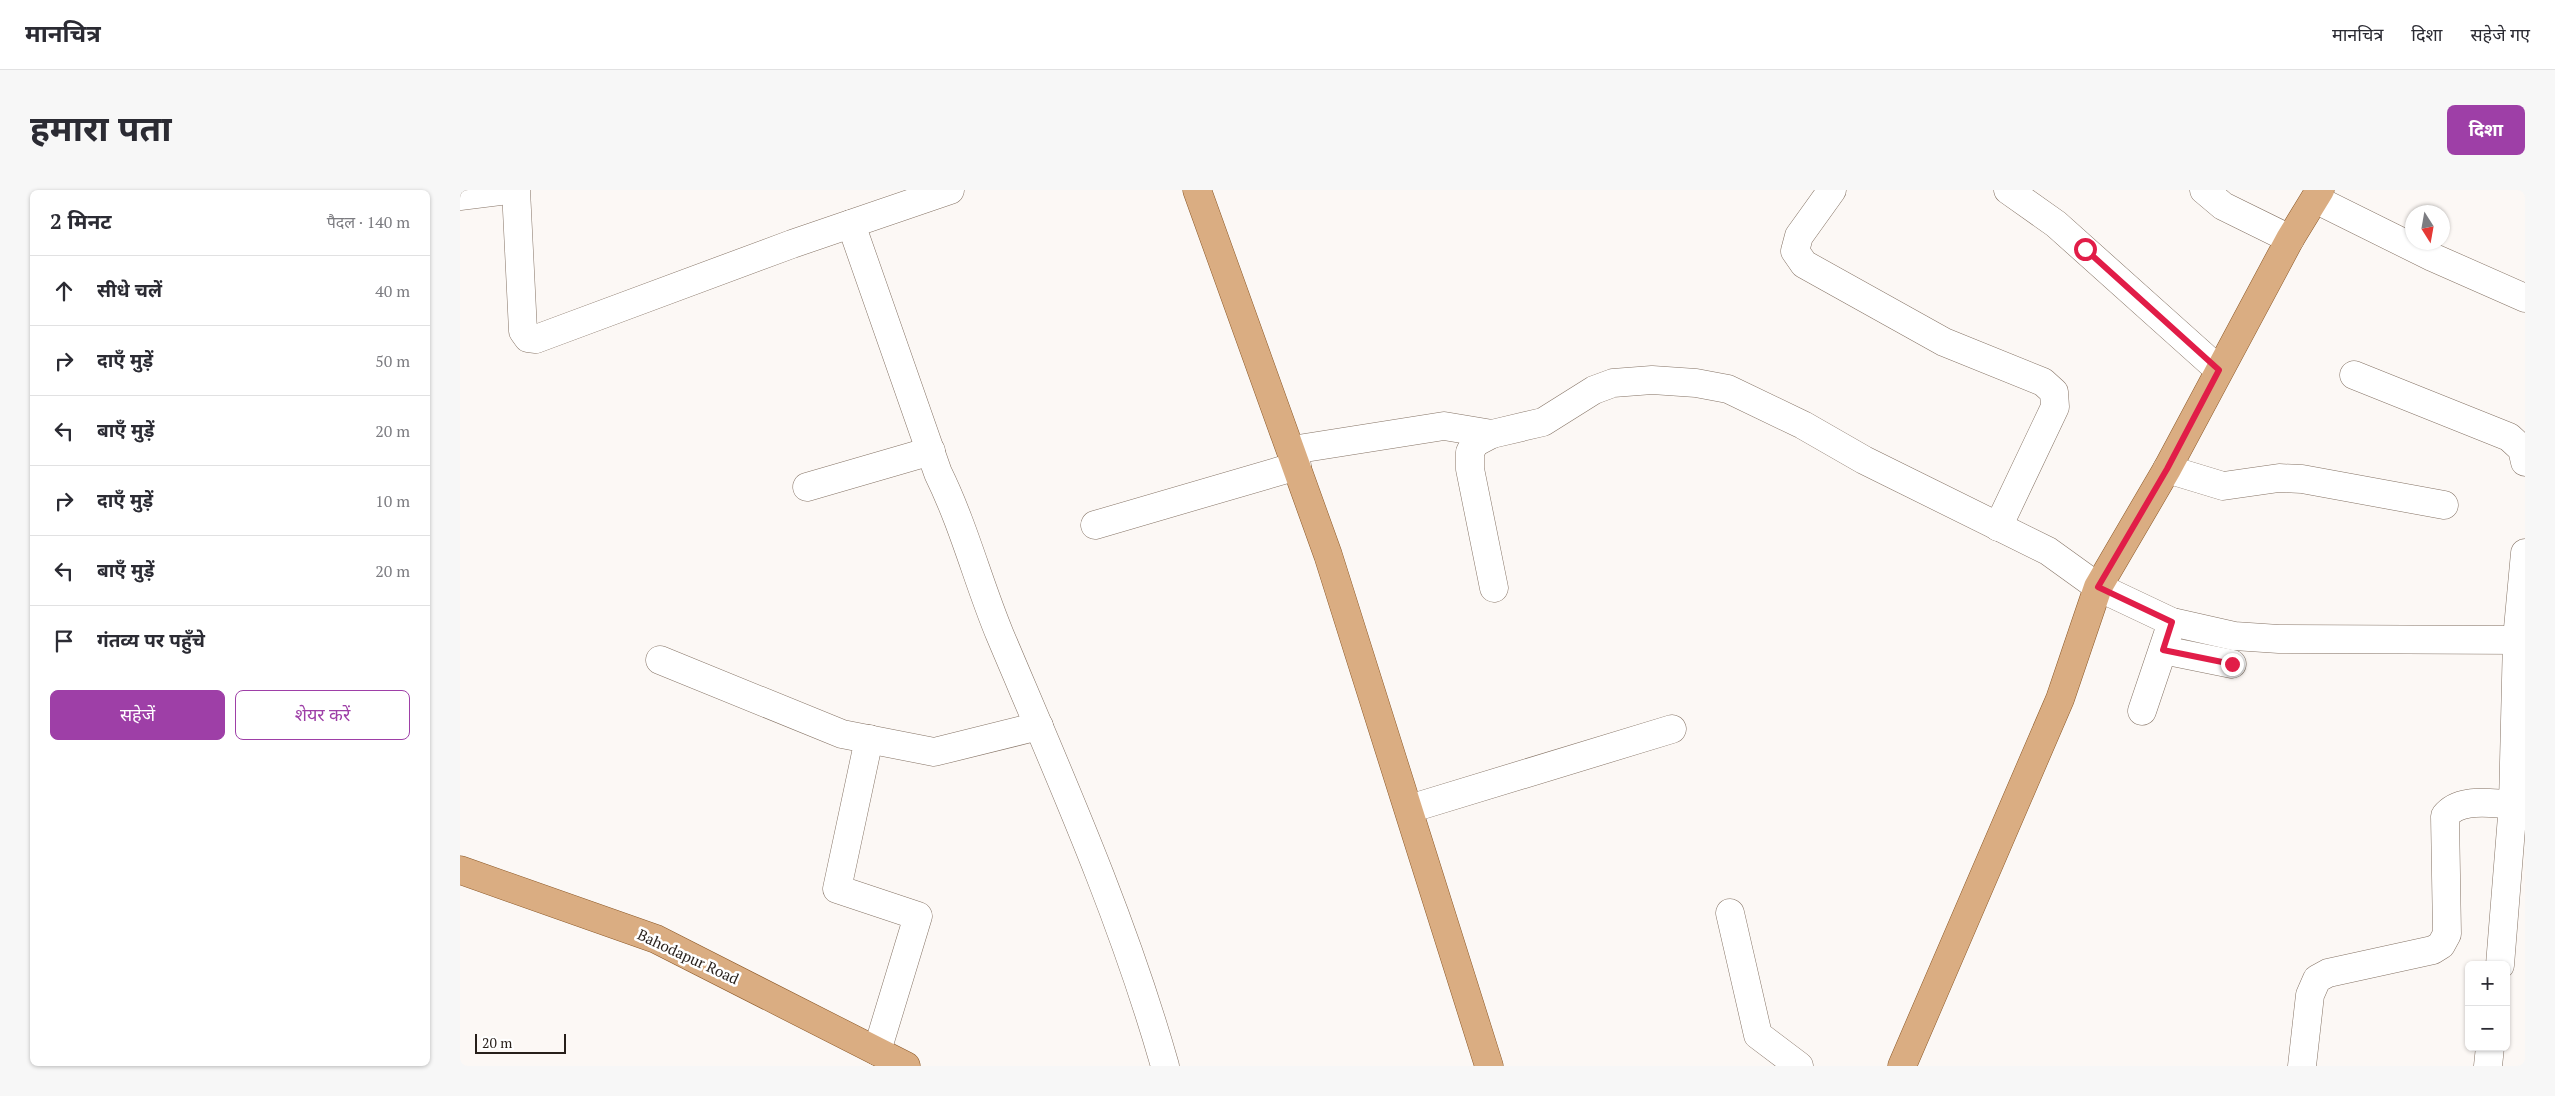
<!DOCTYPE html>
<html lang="hi">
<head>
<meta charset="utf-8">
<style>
	body { margin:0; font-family:"PT Serif","Noto Sans Devanagari",serif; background:#f7f7f7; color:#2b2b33 }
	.controls { position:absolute; right:15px; bottom:15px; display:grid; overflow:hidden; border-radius:8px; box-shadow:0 1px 4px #0004 }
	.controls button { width:45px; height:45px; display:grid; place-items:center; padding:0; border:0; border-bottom:1px solid #e1e1e2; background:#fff; color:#2b2b33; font:25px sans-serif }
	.compass { position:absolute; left:1945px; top:15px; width:45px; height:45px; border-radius:50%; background:#fff; box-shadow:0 1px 4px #0004; rotate:169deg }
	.scale { position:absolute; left:15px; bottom:12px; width:91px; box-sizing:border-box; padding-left:5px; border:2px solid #271f1a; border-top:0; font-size:14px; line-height:18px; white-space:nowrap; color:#271f1a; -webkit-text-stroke:4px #fff; paint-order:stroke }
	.stop { position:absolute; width:15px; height:15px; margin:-11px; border:4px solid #e11d48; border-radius:50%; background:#fff }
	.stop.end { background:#e11d48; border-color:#fff; box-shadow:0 1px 5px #0008 }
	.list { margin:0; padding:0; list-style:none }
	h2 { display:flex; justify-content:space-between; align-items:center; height:65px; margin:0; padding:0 20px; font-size:21px }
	h2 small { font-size:16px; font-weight:400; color:#7c7c81 }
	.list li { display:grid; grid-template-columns:32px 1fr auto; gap:15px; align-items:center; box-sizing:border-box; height:70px; padding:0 20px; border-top:1px solid #e1e1e2 }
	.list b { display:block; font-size:19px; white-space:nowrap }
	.list em { font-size:16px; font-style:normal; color:#7c7c81 }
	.actions { display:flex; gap:10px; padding:15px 20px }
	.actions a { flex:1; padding:11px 0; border:1px solid #9e3fa7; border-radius:8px; text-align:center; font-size:18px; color:#9e3fa7 }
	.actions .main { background:#9e3fa7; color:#fff }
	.icon { flex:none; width:28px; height:28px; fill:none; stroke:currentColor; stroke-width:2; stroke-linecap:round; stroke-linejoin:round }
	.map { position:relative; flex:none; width:2065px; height:876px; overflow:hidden; border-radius:8px }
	header { display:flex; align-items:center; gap:30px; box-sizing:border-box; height:70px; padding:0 25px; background:#fff; border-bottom:1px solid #e1e1e2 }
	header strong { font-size:24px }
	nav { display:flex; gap:28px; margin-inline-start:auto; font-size:18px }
	.intro { display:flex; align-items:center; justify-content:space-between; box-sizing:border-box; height:120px; padding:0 30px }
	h1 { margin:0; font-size:35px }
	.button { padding:12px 22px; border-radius:8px; background:#9e3fa7; color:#fff; font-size:18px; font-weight:700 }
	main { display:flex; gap:30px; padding:0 30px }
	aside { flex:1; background:#fff; border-radius:8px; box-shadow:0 1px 4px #0004 }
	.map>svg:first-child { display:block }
</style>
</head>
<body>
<header>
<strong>मानचित्र</strong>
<nav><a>मानचित्र</a><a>दिशा</a><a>सहेजे गए</a></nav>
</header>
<div class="intro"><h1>हमारा पता</h1><a class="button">दिशा</a></div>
<main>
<aside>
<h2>2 मिनट<small>पैदल · 140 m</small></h2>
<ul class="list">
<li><svg class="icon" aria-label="ahead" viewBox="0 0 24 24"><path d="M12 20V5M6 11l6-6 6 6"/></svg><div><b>सीधे चलें</b></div><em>40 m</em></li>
<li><svg class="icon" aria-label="right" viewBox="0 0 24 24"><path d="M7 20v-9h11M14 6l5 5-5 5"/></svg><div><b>दाएँ मुड़ें</b></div><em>50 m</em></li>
<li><svg class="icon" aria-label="left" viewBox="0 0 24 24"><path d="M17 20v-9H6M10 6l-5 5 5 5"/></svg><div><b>बाएँ मुड़ें</b></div><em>20 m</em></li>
<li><svg class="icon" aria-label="right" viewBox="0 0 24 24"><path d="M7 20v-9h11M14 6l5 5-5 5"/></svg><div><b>दाएँ मुड़ें</b></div><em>10 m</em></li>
<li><svg class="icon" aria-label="left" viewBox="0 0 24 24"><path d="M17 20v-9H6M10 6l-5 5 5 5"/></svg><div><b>बाएँ मुड़ें</b></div><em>20 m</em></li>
<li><svg class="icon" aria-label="arrive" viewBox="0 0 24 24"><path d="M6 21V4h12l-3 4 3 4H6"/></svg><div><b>गंतव्य पर पहुँचे</b></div></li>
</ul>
<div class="actions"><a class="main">सहेजें</a><a>शेयर करें</a></div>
</aside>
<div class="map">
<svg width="2065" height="876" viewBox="0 0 2065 876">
	<rect width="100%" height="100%" fill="#fcf8f5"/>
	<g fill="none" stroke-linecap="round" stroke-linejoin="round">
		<g stroke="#857365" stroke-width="29">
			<g id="minor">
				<path d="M56 0 63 141 68 148 76 149 332 54 490 0"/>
				<path d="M1372 0 1339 46 1335 61 1344 74 1484 152 1583 192 1594 202 1595 217 1538 337"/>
				<path d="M1548 0 1596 34 1759 180"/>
				<path d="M1744 0 1763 16 1830 49"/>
				<path d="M0 6 48 0"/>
				<path d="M1855 9 1972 67 2065 108"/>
				<path d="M391 34 478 283C504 336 518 392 540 445 600 587 663 728 705 876"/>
				<path d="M1894 185 2049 247 2062 259 2065 272"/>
				<path d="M832 260 984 236 1032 244"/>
				<path d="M1707 279 1763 296 1819 288 1842 289 1984 315"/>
				<path d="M347 297 471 261"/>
				<path d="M635 335 837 276"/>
				<path d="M1034 398 1010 279V262L1015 253 1032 244 1083 232 1134 200 1153 193 1192 190 1236 193 1268 199 1343 235 1404 270 1588 361 1638 397 1712 432 1774 446 1819 449 2065 450"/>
				<path d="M1703 460 1772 474"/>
				<path d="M200 470 382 544 474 562 579 536"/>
				<path d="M1682 521 1712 432"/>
				<path d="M409 549 377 699 458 726 417 861"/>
				<path d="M949 619 1212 539"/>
				<path d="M1270 723 1298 845 1339 876"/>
				<path d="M2040 775 2053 614 2057 449 2065 363"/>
				<path d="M1842 876 1850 805 1857 789 1868 783 1973 760 1981 755 1987 744 1985 626C2000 607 2031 614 2053 614"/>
				<path d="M2028 876 2030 857"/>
			</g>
		</g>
		<g stroke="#8b5827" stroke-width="29">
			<g id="major">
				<path d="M737 0 868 365 1029 876"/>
				<path d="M0 680 196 749 446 876"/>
				<path d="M1442 876 1600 509 1638 397 1707 279 1830 49 1860 0"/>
			</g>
		</g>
		<use href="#minor" stroke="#fff" stroke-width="28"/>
		<use href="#major" stroke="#daad82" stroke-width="28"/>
	</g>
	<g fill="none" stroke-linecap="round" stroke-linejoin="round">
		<path stroke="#e11d48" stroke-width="6" d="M1625 59 1759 180 1707 279 1638 397 1712 432 1703 460 1772 474"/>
	</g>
	<g text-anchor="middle" stroke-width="5" stroke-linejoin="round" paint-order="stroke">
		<g font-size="15" fill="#271f1a" stroke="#fff">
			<text transform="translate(228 767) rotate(25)" y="5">Bahodapur Road</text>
		</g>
	</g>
</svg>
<div class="controls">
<button>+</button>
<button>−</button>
</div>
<svg class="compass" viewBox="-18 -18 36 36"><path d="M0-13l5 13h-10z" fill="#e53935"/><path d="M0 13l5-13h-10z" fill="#7c7c81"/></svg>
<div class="scale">20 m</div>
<div class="stop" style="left:1625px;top:59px"></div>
<div class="stop end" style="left:1772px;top:474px"></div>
</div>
</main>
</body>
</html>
